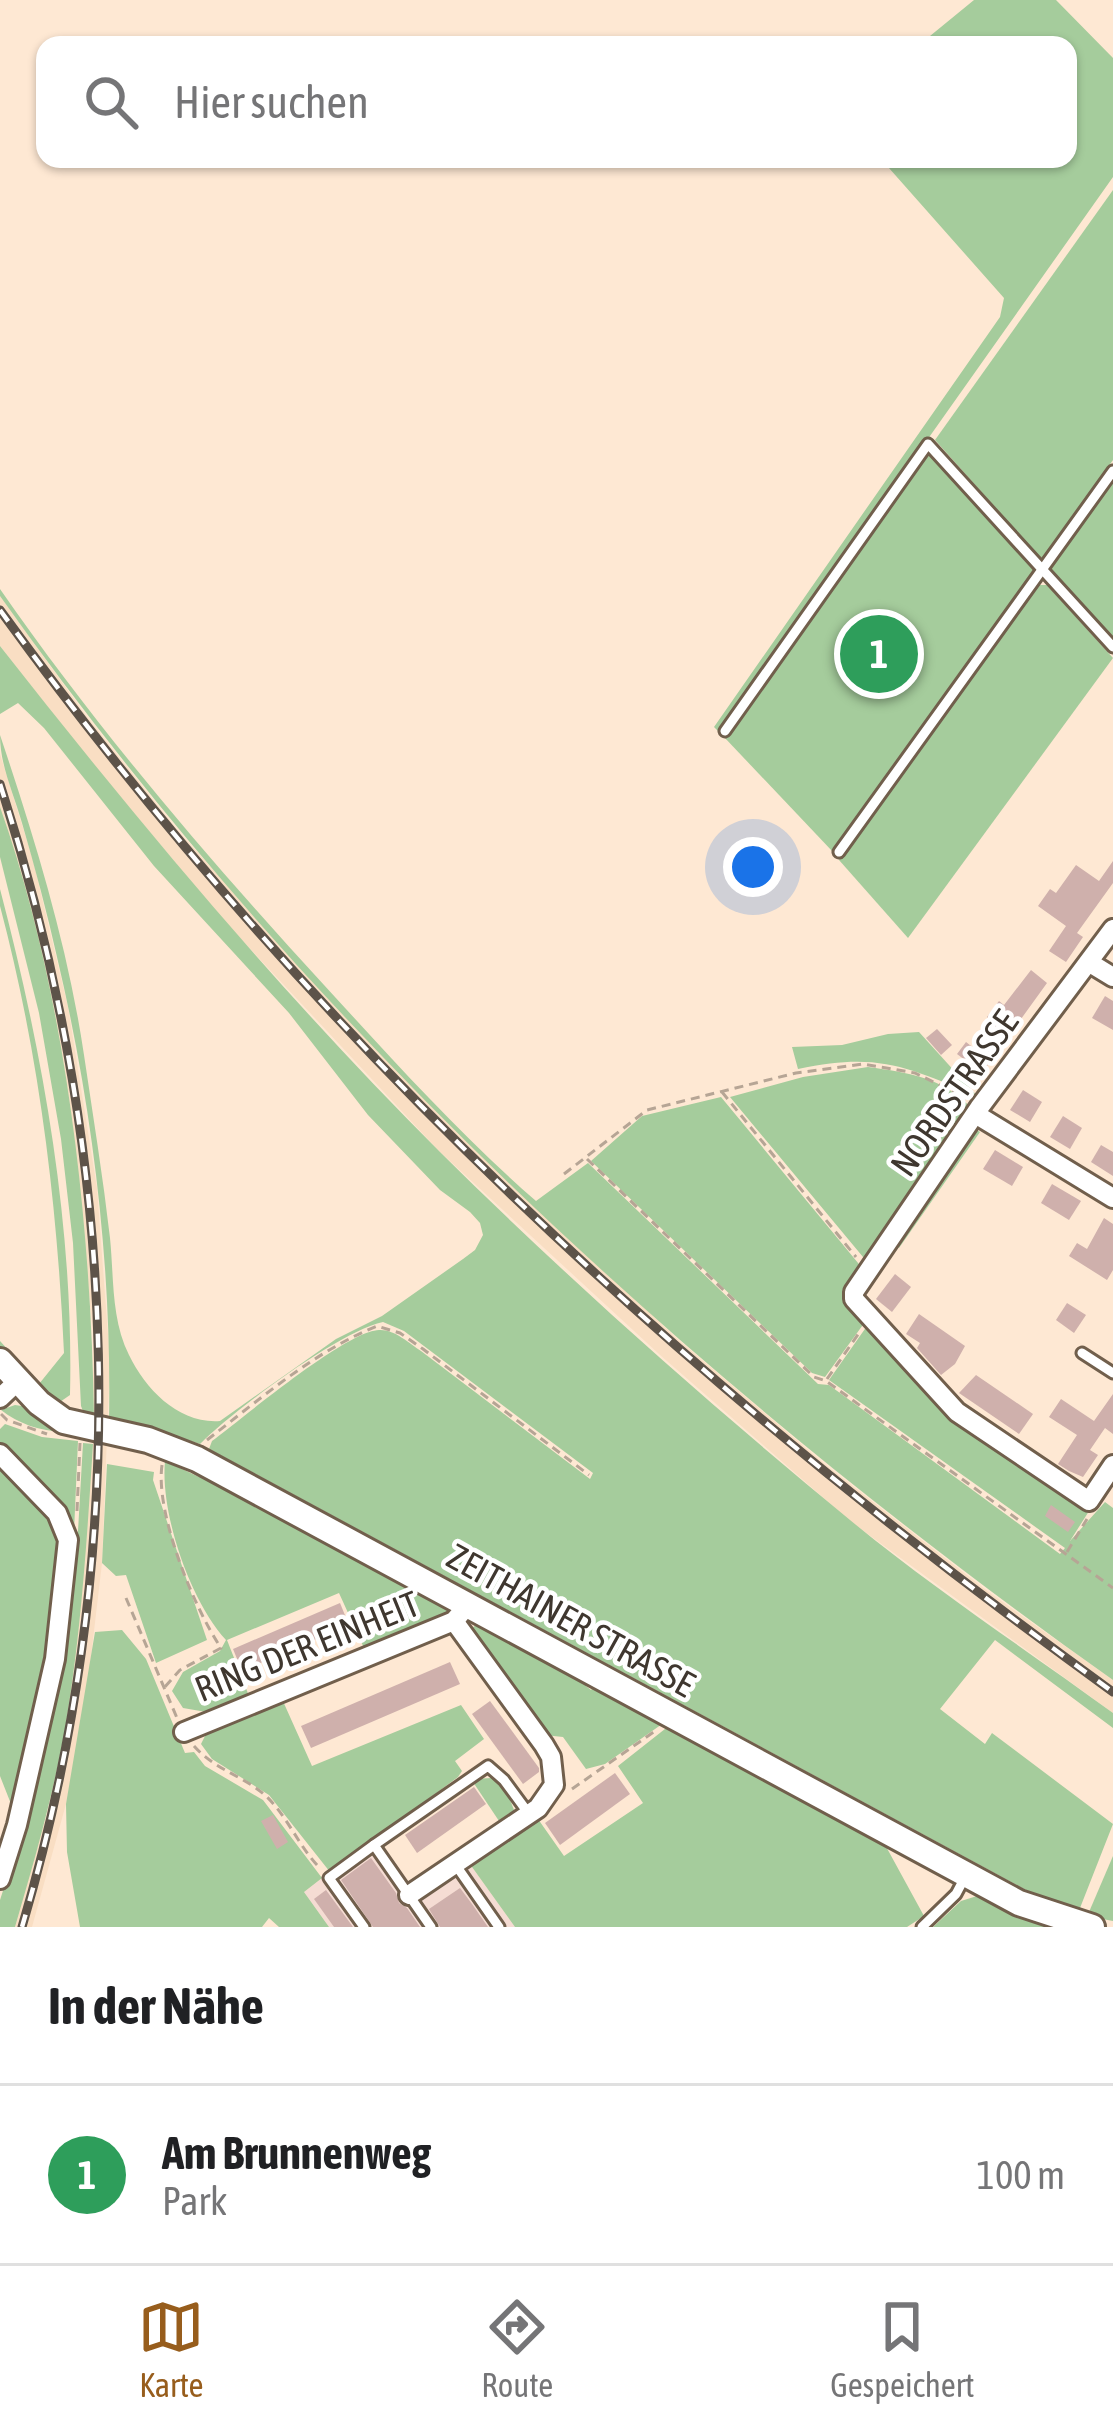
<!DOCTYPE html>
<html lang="de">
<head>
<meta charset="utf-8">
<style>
	body { margin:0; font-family:"Asap Condensed",sans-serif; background:#f2f2f2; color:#202124 }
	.you { position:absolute; left:753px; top:867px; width:42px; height:42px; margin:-30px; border:9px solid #fff; border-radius:50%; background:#1a73e8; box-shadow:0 0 0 18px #1a73e833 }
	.badge { display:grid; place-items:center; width:78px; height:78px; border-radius:50%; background:#975d1c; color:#fff; font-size:39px; font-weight:700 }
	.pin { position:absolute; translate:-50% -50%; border:6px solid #fff; box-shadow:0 3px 12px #0006 }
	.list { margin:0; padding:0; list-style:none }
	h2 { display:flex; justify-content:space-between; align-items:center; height:156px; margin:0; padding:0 48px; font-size:51px }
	h2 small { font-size:39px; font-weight:400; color:#757577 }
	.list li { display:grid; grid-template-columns:78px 1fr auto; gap:36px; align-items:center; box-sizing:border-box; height:180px; padding:0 48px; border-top:3px solid #e0e0e0 }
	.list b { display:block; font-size:45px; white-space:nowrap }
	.list p { margin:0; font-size:39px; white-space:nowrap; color:#757577 }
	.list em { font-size:39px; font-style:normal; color:#757577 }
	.icon { flex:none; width:66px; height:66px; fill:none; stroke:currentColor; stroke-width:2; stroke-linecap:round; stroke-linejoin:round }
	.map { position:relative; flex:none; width:1113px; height:1927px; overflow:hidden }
	.search { position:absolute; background:#fff; box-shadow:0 3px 9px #0004; left:36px; right:36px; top:36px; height:132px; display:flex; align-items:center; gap:30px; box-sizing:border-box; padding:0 42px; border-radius:24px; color:#757577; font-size:45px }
	.sheet { height:336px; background:#fff }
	nav { display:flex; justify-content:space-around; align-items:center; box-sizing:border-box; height:168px; border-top:3px solid #e0e0e0; background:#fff; font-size:33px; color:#757577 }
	nav a { display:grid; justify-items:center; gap:6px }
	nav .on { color:#975d1c }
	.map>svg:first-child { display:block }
</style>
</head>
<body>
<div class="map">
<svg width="1113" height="1927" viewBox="0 0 1113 1927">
	<rect width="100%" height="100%" fill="#fee8d3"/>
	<g fill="#f9dec3">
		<path d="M0 596 87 717 179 832 407 1081 675 1337 827 1466 990 1593 1113 1680V1713L850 1521 660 1355 438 1150 227 924 86 756 0 646Z"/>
		<path d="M0 754 33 860 68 1007 97 1188 110 1361 102 1563 86 1699 66 1804 32 1927H15L50 1802 74 1668 93 1444V1333L70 1109 43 964 0 807Z"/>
	</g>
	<path fill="#f5dcd3" d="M377 1836 417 1895 467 1860 515 1927H329L304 1892Z"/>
	<g fill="#a5cc9c">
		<path d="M974 0H1056L1113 58V177L720 733 714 727 1000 317 1004 298 881 159H1068V45H919Z"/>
		<path d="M1113 190V460L1042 560 935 440Z"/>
		<path d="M927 450 1034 570 833 852 724 737Z"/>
		<path d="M1113 479V642L1052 575 1051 565Z"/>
		<path d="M1037 585H1047L1113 658 908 938 839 860Z"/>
		<path d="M0 589C98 730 209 860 324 985 392 1059 460 1135 536 1201L588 1163 818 1384 829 1385 1060 1554 1065 1548 829 1380 867 1326 943 1406 1091 1508 1070 1541 1105 1502 1113 1508V1680C690 1380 301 1021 0 596Z"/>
		<path d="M0 646C138 822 281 993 439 1151 569 1280 709 1404 850 1520 934 1589 1025 1649 1113 1713V1728L995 1640 940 1709 985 1744 992 1733 1113 1824 1080 1908 1075 1912 1052 1904 209 1449 212 1441C243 1418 346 1331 379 1330 394 1329 409 1343 421 1351L590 1479 593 1473 404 1331 383 1322C338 1332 234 1410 200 1444L163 1432 109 1422C112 1266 93 1109 57 957 47 912 35 868 22 823 14 794 0 766 0 735 35 839 68 947 84 1055 93 1116 103 1177 110 1238 114 1277 111 1319 129 1355 146 1390 179 1424 220 1421L336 1339 382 1316 463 1259 475 1250 483 1235 480 1223 470 1212 440 1190 368 1115 289 1013 154 866 44 728 18 703 0 714Z"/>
		<path d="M0 807C66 993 91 1221 94 1418L85 1416 81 1406 73 1243 61 1139 39 1013 0 857Z"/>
		<path d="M0 889C43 1053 74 1226 70 1395L57 1404 0 1351V1341L39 1384 64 1353C57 1201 39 1053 0 906Z"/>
		<path d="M919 1032 977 1096C906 1067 879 1052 798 1069L792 1047 842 1045 888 1034Z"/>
		<path d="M868 1067C909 1073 943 1077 972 1109L868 1263 730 1097 803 1077Z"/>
		<path d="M721 1097 863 1269 847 1293 865 1322 825 1377 812 1373 591 1161 642 1116Z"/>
		<path d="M977 1130 980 1132 899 1248 896 1243 970 1134Z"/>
		<path d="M15 1405 28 1407 63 1432C40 1431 19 1424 1 1410Z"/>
		<path d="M5 1424 42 1437 78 1441 74 1532 60 1507 0 1445V1429Z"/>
		<path d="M83 1443 93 1444C87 1539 81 1635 65 1729 53 1796 34 1862 15 1927H0V1900L20 1838 61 1659 78 1531Z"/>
		<path d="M165 1461 199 1477 202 1470 445 1601 450 1612 364 1648 339 1593 227 1640 249 1696 212 1713 183 1708 172 1691 183 1672 220 1651 226 1640C190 1601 160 1513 165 1461Z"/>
		<path d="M0 1464C17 1482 45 1504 54 1527 74 1576 26 1752 13 1809L0 1776Z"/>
		<path d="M107 1464 154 1472 153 1480 207 1640 156 1663 126 1575 116 1576 102 1563Z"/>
		<path d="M478 1623 587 1679 586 1686 591 1690 596 1684 665 1722 605 1764 586 1769 563 1737 544 1735 469 1631Z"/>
		<path d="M122 1630 146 1659 185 1753 194 1752 205 1766 263 1800 322 1878 304 1892 329 1927H279L269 1918 262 1927H80L67 1852 66 1804 95 1632Z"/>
		<path d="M282 1699 312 1766 461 1705 484 1739 455 1761 462 1771 458 1777 330 1872 269 1795 212 1759 201 1744 209 1728Z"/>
		<path d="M670 1725 883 1841 924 1916 907 1927H515L467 1860 529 1819H538L564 1856 643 1803 618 1766Z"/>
		<path d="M492 1778 507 1792 514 1810 499 1821 471 1779Z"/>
		<path d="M1113 1856V1921L1092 1917 1089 1912Z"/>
		<path d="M977 1896 986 1898 1053 1927H933L961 1901Z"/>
	</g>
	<g fill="#cfb0ac">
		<path d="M1113 861V883L1077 933 1083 937 1066 962 1049 951 1066 926 1038 906 1050 889 1056 893 1076 865 1099 881Z"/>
		<path d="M1031 970 1047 983 982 1073 957 1054 966 1042 975 1049 993 1022 987 1017 999 1001 1004 1005Z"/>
		<path d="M1105 996 1113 1001V1030L1092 1018Z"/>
		<path d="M937 1029 952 1045 941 1055 926 1038Z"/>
		<path d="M1023 1090 1042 1102 1030 1122 1010 1110Z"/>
		<path d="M1063 1116 1082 1128 1070 1149 1050 1137Z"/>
		<path d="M1101 1145 1113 1152V1176L1091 1162Z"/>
		<path d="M995 1150 1023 1167 1012 1186 983 1169Z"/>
		<path d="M1052 1184 1081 1201 1069 1220 1041 1203Z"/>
		<path d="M1104 1218 1113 1224V1270L1107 1280 1069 1256 1077 1243 1087 1249Z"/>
		<path d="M895 1274 911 1287 892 1312 876 1299Z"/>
		<path d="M1067 1303 1086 1315 1074 1333 1056 1320Z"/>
		<path d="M919 1314 965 1346 955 1364 941 1375 917 1348 920 1343 906 1334Z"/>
		<path d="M976 1375 1033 1414 1019 1434 959 1393Z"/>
		<path d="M1113 1394V1434L1105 1428 1090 1450 1098 1455 1083 1477 1069 1471 1058 1464 1077 1435 1049 1417 1061 1399 1094 1421Z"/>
		<path d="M1051 1505 1075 1522 1068 1532 1045 1516Z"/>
		<path d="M340 1603 349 1625 242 1671 233 1649Z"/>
		<path d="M450 1662 460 1684 311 1748 301 1726Z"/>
		<path d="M490 1701 539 1768V1772L523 1784 472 1714Z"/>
		<path d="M615 1773 630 1794 560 1845 545 1823Z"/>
		<path d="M474 1787 486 1804 417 1853 405 1835Z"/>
		<path d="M273 1815 288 1842 277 1849 261 1821Z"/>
		<path d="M371 1858 396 1893 399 1903 407 1908 420 1927H373L341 1880Z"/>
		<path d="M460 1888 472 1904 488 1927H440L429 1909Z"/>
		<path d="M326 1890 353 1927H334L314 1899Z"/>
	</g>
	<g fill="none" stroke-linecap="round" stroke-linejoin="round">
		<g stroke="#715f4c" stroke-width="15">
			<g id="service">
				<path d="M725 731 928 444 1113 647"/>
				<path d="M839 852 1113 471"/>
				<path d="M1082 1353 1113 1373"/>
				<path d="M374 1845 488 1766 504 1780 529 1814"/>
				<path d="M455 1864 499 1927"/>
				<path d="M364 1927 329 1878 374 1845 431 1927"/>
				<path d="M922 1927 956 1894 964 1879"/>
			</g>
		</g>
		<g stroke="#715f4c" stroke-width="24">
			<g id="minor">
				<path d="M1113 929 979 1108 854 1292V1299L957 1412 1089 1501 1113 1465"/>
				<path d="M1090 963 1113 977"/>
				<path d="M977 1115 1113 1198"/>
				<path d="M0 1398 18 1381"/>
				<path d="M0 1454 57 1513 68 1540 55 1659 17 1825 0 1879"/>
				<path d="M184 1732 454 1621 461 1613"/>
				<path d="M409 1895 538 1808 554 1785 551 1757 544 1745 454 1621"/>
			</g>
		</g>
		<g stroke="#715f4c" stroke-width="30">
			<path id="tertiary" d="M0 1361 39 1403 64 1421 148 1440 197 1459 1019 1903 1092 1927"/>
		</g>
		<g stroke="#b6a595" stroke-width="3" stroke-dasharray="9 6" stroke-linecap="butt">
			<path d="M722 1092 856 1257"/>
			<path d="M587 1159 814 1377 826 1381 1113 1588"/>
			<path d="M564 1174 647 1110 796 1073 863 1064 915 1073 966 1098"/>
			<path d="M827 1379 859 1333"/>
			<path d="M1 1414 7 1420 47 1434"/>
			<path d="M207 1440C260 1399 315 1351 377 1326L400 1333 423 1349 589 1475"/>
			<path d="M162 1465C155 1513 194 1608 221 1648L180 1670 163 1689"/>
			<path d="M77 1511 80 1443"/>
			<path d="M1067 1552 1087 1519"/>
			<path d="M126 1598 177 1718"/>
			<path d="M194 1746C215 1770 244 1776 266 1796 288 1817 298 1845 318 1866"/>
			<path d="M572 1789 658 1729"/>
		</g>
		<use href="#service" stroke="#fff" stroke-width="9"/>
		<use href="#minor" stroke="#fff" stroke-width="18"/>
		<use href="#tertiary" stroke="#fff" stroke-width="24"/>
		<g stroke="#5d5349" stroke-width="9">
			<g id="rail">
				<path d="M0 610C309 1037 687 1385 1113 1692"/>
				<path d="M0 784C121 1159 134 1548 22 1927"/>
			</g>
		</g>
		<use href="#rail" stroke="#fff" stroke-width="4.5" stroke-dasharray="14" stroke-linecap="butt"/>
	</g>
	<g text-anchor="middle" stroke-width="9" stroke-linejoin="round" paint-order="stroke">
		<g font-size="36" fill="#3f372f" stroke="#fff">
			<text transform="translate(954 1093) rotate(-55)" y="13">NORDSTRASSE</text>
			<text transform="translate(571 1620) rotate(29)" y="13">ZEITHAINER STRASSE</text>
			<text transform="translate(307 1646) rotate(-22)" y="13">RING DER EINHEIT</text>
		</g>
	</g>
</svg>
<div class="you"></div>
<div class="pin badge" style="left:879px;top:654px;background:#2e9e5b">1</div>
<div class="search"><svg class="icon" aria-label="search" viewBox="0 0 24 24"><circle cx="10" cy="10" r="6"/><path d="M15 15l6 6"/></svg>Hier suchen</div>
</div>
<section class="sheet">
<h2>In der Nähe<small></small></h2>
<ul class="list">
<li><span class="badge" style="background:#2e9e5b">1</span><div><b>Am Brunnenweg</b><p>Park</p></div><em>100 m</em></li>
</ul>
</section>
<nav>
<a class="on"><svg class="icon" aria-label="map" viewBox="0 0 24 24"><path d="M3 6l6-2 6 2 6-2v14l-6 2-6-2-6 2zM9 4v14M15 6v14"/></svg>Karte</a>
<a><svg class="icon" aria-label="directions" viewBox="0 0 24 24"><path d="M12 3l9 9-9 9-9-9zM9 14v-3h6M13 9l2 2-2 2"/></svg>Route</a>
<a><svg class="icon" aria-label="saved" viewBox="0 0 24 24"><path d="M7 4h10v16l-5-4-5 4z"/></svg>Gespeichert</a>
</nav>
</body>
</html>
